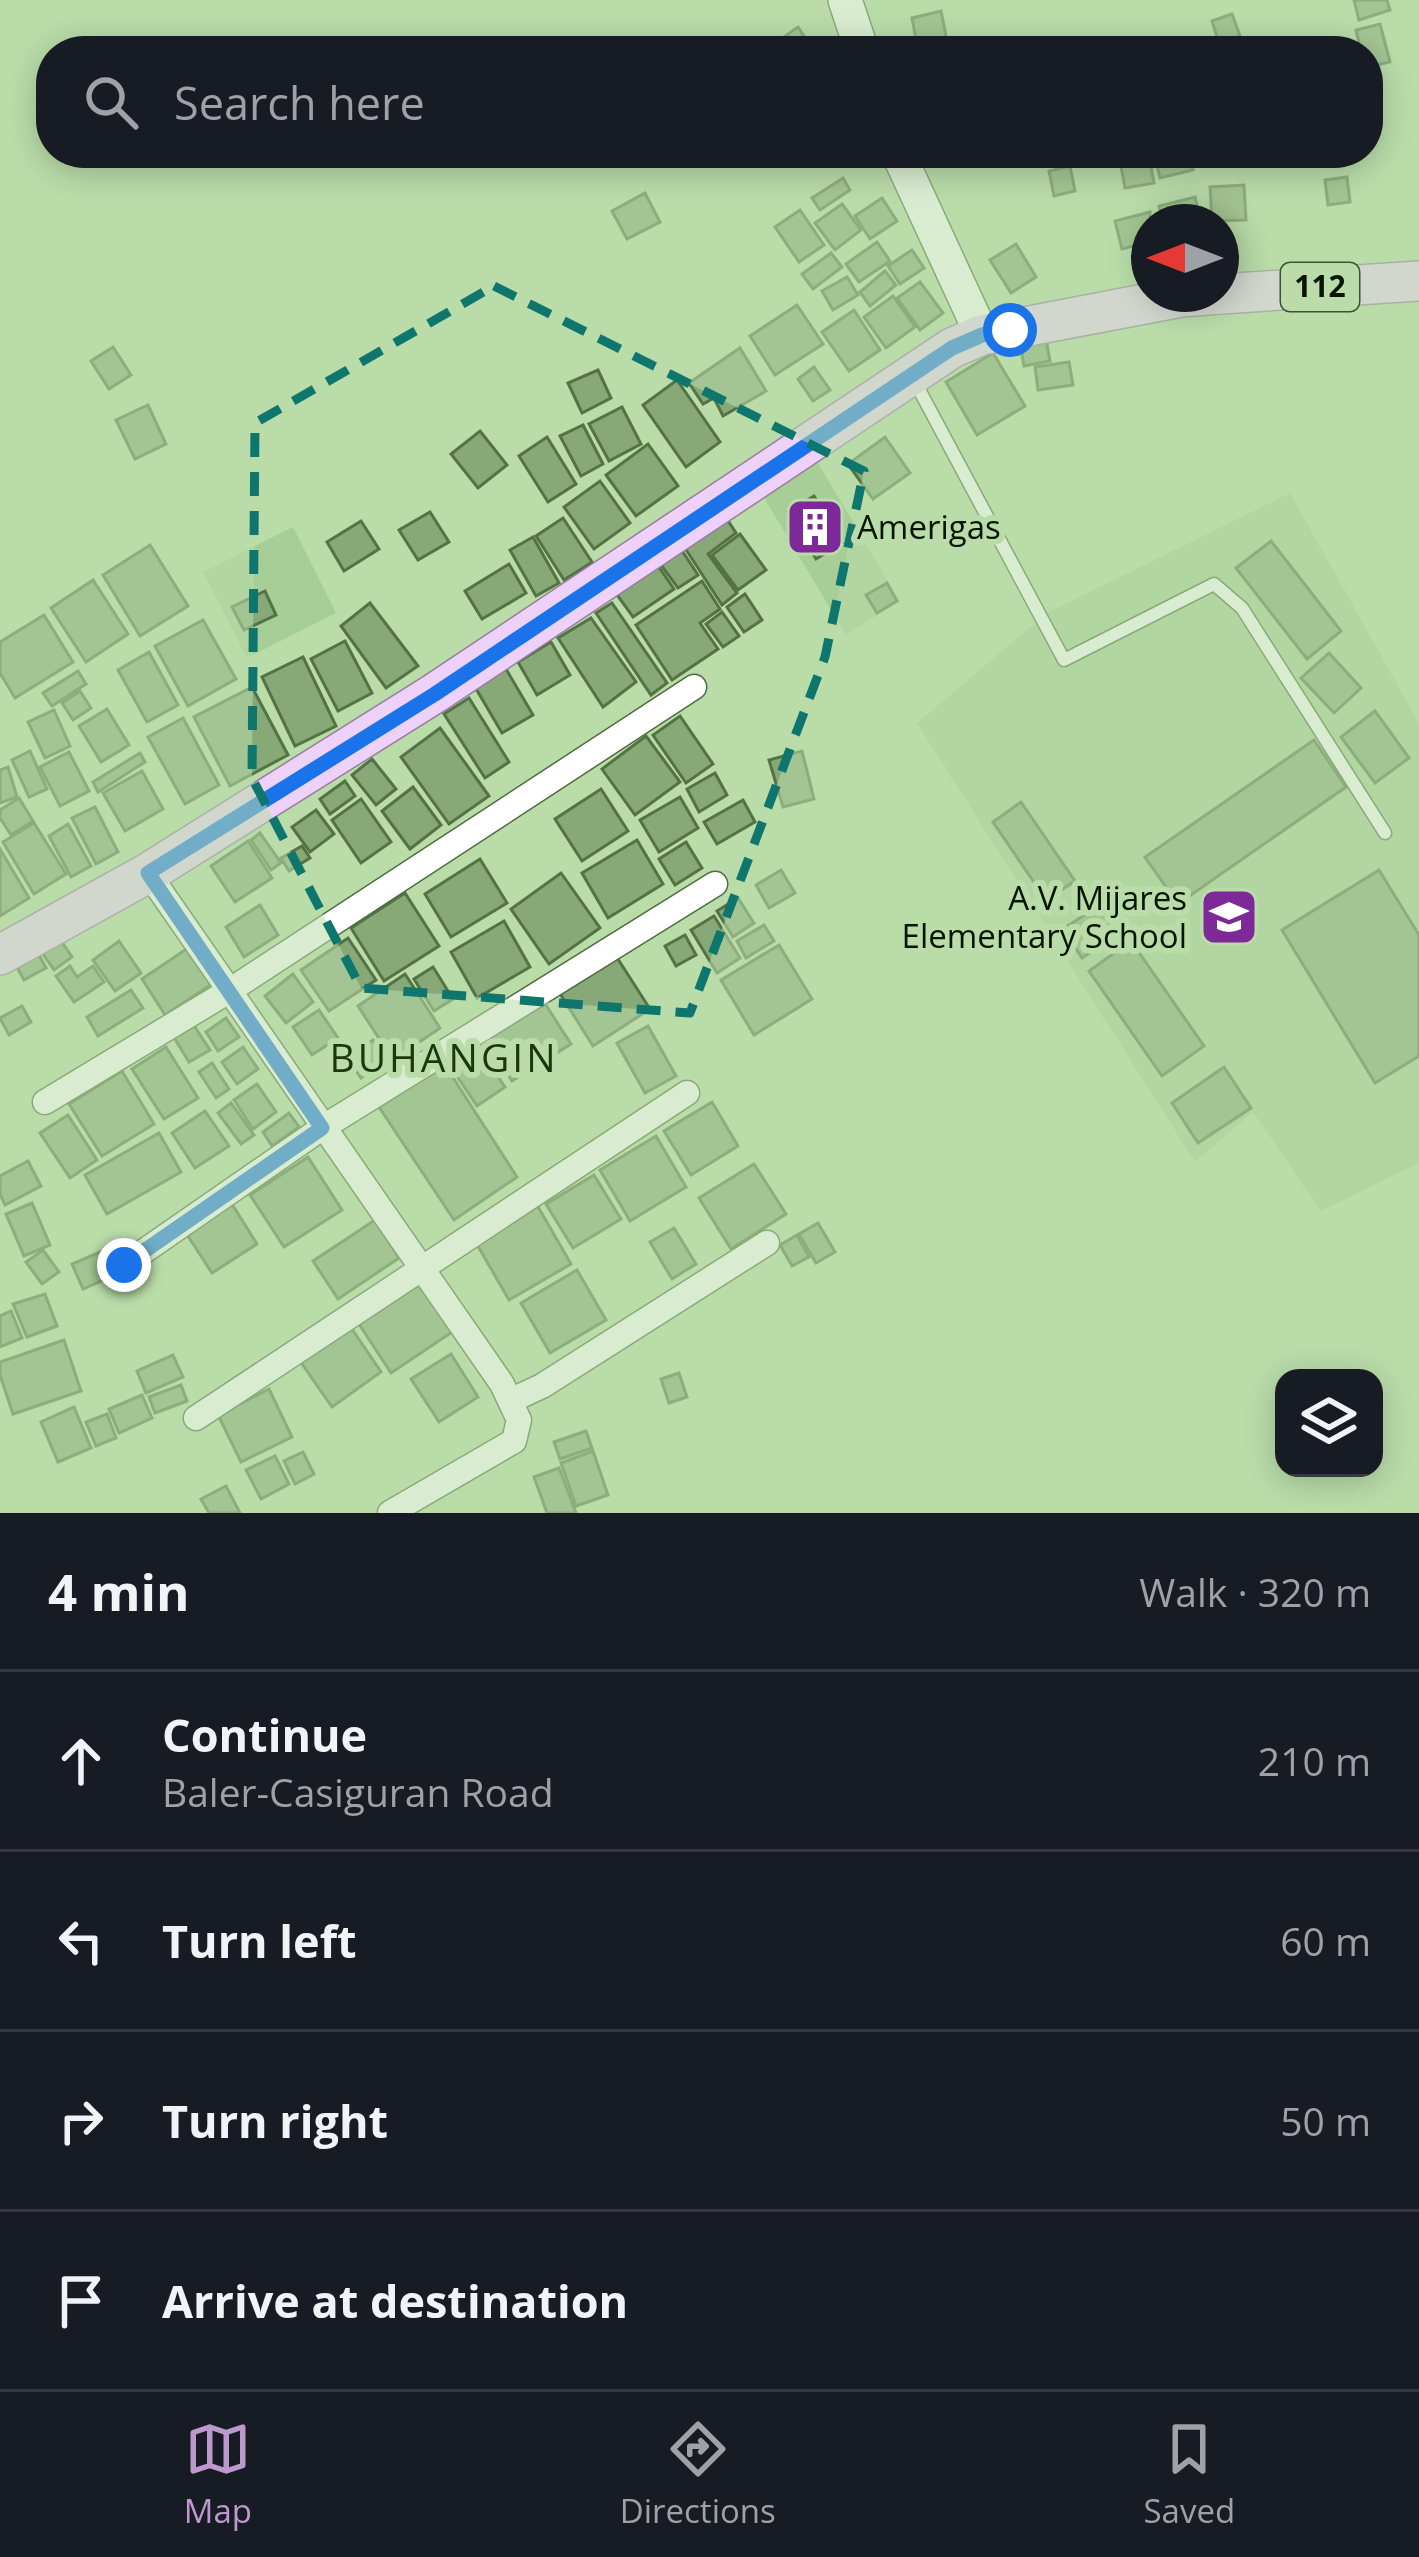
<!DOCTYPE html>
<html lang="en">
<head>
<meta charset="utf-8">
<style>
	body { margin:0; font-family:"Open Sans",sans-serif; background:#242831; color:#f1f3f6 }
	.controls { position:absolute; right:36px; bottom:36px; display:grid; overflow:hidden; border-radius:24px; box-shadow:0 6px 30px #0003 }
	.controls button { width:108px; height:108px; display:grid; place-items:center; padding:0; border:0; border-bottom:3px solid #363941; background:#171b24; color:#f1f3f6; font:60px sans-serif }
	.compass { position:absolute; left:1131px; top:204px; width:108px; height:108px; border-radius:50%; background:#171b24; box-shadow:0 6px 30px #0003; rotate:270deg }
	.stop { position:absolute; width:36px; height:36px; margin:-27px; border:9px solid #1a73e8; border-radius:50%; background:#fff }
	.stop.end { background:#1a73e8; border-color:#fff; box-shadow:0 3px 12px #0008 }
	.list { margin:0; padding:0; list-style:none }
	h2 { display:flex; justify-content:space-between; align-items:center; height:156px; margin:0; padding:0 48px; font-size:51px }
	h2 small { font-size:39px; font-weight:400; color:#9ea1a6 }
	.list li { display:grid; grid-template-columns:78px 1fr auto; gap:36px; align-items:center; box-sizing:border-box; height:180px; padding:0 48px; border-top:3px solid #363941 }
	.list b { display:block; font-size:45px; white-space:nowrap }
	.list p { margin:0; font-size:39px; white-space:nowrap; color:#9ea1a6 }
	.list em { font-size:39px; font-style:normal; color:#9ea1a6 }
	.icon { flex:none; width:66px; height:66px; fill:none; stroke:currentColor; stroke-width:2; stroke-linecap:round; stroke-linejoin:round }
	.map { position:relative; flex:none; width:1419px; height:1513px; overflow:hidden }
	.search { position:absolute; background:#171b24; box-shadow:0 6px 30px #0003; left:36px; right:36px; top:36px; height:132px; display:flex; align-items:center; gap:30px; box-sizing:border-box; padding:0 42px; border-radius:48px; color:#9ea1a6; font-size:45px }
	.sheet { height:876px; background:#171b24 }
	nav { display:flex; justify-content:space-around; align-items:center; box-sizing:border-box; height:168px; border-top:3px solid #363941; background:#171b24; font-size:33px; color:#9ea1a6 }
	nav a { display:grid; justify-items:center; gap:6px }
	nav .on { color:#bd98cc }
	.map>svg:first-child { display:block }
</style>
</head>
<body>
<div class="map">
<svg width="1419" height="1513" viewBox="0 0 1419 1513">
	<rect width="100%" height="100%" fill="#b9dca9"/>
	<g fill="#a8ce97">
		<path d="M812 453 900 601 846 635 757 486Z"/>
		<path d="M1290 493 1419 723V1163L1321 1211 1253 1112 1195 1162 917 723 1047 613Z"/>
		<path d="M293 527 336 613 247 658 203 572Z"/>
	</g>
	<g fill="#87a978" stroke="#547345" stroke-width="3">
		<path d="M1354 0H1387L1390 10 1359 20Z"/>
		<path d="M941 11 948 46 918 51 912 18Z"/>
		<path d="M1232 14 1240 36 1219 43 1212 21Z"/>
		<path d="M1380 24 1390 62 1368 67V51H1361L1356 30Z"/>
		<path d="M798 27 812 48 779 51 774 44Z"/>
		<path d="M1154 153H1189L1193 170 1160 178Z"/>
		<path d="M1149 156 1154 183 1125 188 1120 161Z"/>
		<path d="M1070 166 1075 191 1054 196 1049 171Z"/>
		<path d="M1347 177 1350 202 1328 205 1325 180Z"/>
		<path d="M843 178 850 190 820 210 812 198Z"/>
		<path d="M1244 185 1246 220 1212 221 1210 187Z"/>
		<path d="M645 193 660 222 627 239 612 211Z"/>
		<path d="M1195 197 1201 222H1163L1159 206Z"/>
		<path d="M882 198 897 221 870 239 855 216Z"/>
		<path d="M842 204 861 230 835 250 815 223Z"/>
		<path d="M800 210 824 245 799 262 775 227Z"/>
		<path d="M1150 212 1149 242 1122 249 1115 221Z"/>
		<path d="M877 242 890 261 859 282 846 264Z"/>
		<path d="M1016 244 1036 277 1011 293 990 260Z"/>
		<path d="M912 250 924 268 900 284 888 266Z"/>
		<path d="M831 253 842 267 813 289 802 274Z"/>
		<path d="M885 271 896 285 870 306 860 292Z"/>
		<path d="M847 277 858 295 833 310 822 291Z"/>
		<path d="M920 282 943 313 920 330 897 298Z"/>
		<path d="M893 296 915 327 886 348 864 317Z"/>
		<path d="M797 305 823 344 775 375 750 336Z"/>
		<path d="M854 310 880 350 849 371 822 332Z"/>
		<path d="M1045 333 1050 361 1024 366 1019 338Z"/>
		<path d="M113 347 131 375 109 389 91 361Z"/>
		<path d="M740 348 766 391 723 416 714 398 703 404 689 383Z"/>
		<path d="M993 353 1025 406 977 435 946 382Z"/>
		<path d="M1069 362 1073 385 1038 390 1035 367Z"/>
		<path d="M814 367 830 390 813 401 798 379Z"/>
		<path d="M598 370 611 398 582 413 568 383Z"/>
		<path d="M677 380 720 442 686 467 643 405Z"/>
		<path d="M148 405 166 444 135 459 116 420Z"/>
		<path d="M622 407 641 444 609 461 589 424Z"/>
		<path d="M583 425 603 464 581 476 560 436Z"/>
		<path d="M480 431 507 465 478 488 451 454Z"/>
		<path d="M547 437 576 484 548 502 519 456Z"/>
		<path d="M885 437 910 473 873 499 848 464Z"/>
		<path d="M648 444 678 486 636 516 606 475Z"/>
		<path d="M600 481 630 523 594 549 564 507Z"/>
		<path d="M814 496 842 543 816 559 788 512Z"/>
		<path d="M430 512 449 542 418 560 399 530Z"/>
		<path d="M725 516 736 533 708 554 737 593 722 605 683 545Z"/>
		<path d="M563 518 592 562 564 580 536 536Z"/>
		<path d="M361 521 379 549 344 571 327 542Z"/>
		<path d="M740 534 766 570 738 590 712 555Z"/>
		<path d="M533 537 559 583 536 596 510 550Z"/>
		<path d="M1271 541 1341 631 1307 659 1236 568Z"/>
		<path d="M150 545 188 606 140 636 103 575Z"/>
		<path d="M679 546 698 575 678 588 658 561Z"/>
		<path d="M656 563 674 589 633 617 615 592Z"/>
		<path d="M509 564 526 593 482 619 465 591Z"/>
		<path d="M93 580 128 634 86 662 51 608Z"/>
		<path d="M702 581 720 609 700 623 718 649 672 680 636 625Z"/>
		<path d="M887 583 897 601 877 613 866 595Z"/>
		<path d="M265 591 276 615 244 630 232 607Z"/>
		<path d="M745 594 762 620 744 632 727 607Z"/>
		<path d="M370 603 418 666 386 688 341 626Z"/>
		<path d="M612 603 667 683 651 695 596 613Z"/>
		<path d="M722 612 739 636 723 647 706 624Z"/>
		<path d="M44 615 73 662 15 698 0 673V642Z"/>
		<path d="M591 618 636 682 603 707 558 638Z"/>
		<path d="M203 620 236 679 188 706 155 646Z"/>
		<path d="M345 641 372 693 338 711 311 659Z"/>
		<path d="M551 642 570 675 537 695 518 662Z"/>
		<path d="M149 652 178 705 147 722 118 670Z"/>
		<path d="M1329 653 1361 688 1334 713 1301 678Z"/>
		<path d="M303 657 336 726 295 746 262 677Z"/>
		<path d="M506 669 533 715 502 733 475 687Z"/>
		<path d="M78 671 86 684 52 706 43 693Z"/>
		<path d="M252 687 288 755 230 786 194 717Z"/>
		<path d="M80 691 91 708 73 720 62 703Z"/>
		<path d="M469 698 509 762 485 778 444 714Z"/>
		<path d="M107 709 129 745 101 762 79 726Z"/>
		<path d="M54 710 70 746 45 758 28 722Z"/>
		<path d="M1375 711 1409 758 1375 783 1341 737Z"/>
		<path d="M680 716 713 764 686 783 653 735Z"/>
		<path d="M183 718 219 785 185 804 148 737Z"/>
		<path d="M440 728 489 796 449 824 401 757Z"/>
		<path d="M646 736 680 782 635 815 602 769Z"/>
		<path d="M1314 740 1346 787 1178 904 1145 857Z"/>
		<path d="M30 751 47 789 29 797 12 760Z"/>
		<path d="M802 751 814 799 783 807 769 760Z"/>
		<path d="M69 752 89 791 60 806 40 767Z"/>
		<path d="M140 753 145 762 98 792 93 782Z"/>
		<path d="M372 759 396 789 376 805 352 775Z"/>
		<path d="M8 767 17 797 0 803V770Z"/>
		<path d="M142 771 163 809 125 831 103 793Z"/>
		<path d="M715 773 727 795 699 812 687 789Z"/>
		<path d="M345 781 355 796 330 814 320 799Z"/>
		<path d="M413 787 441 825 410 849 382 811Z"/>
		<path d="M601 789 628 831 582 861 555 819Z"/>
		<path d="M680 797 698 828 659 852 640 820Z"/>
		<path d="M19 798 33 821 11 835 0 818V810Z"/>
		<path d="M361 799 391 842 361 863 332 820Z"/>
		<path d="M743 800 755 822 717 844 704 822Z"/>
		<path d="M1021 802 1075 881 1046 900 993 822Z"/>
		<path d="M95 807 118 852 96 864 72 818Z"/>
		<path d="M316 810 334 834 310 852 292 827Z"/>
		<path d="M34 823 66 874 34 894 3 842Z"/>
		<path d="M68 824 91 866 71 877 49 836Z"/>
		<path d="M260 833 281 863 271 870 251 840Z"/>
		<path d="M637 840 663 884 608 918 582 873Z"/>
		<path d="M248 841 272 878 235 902 211 866Z"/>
		<path d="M686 842 702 868 675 885 659 859Z"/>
		<path d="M302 846 310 858 289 871 281 858Z"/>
		<path d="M0 849 29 898 0 916Z"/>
		<path d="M480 859 507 903 451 937 425 894Z"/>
		<path d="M781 870 795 893 769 908 756 885Z"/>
		<path d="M1379 870 1419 935V1056L1375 1083 1282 930Z"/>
		<path d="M561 873 600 928 549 964 511 909Z"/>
		<path d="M405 893 439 946 384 981 351 928Z"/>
		<path d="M738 898 754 923 733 937 717 911Z"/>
		<path d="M1109 899 1128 928 1082 958 1063 929Z"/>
		<path d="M260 905 278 935 244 957 226 927Z"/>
		<path d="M714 916 740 958 717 973 691 930Z"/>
		<path d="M504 921 530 967 477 998 451 952Z"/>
		<path d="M764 925 774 941 746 958 737 941Z"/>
		<path d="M55 932 72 957 54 970 37 945Z"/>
		<path d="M685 935 696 955 676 966 665 946Z"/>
		<path d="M348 938 376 980 329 1011 301 970Z"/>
		<path d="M119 941 141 973 115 991 93 960Z"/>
		<path d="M1131 941 1204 1046 1162 1076 1089 971Z"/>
		<path d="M779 945 812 999 754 1035 721 980Z"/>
		<path d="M34 946 46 968 24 980 12 958Z"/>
		<path d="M188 948 212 984 165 1015 142 979Z"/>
		<path d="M616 956 650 1009 593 1046 559 992Z"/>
		<path d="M70 966 77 977 93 966 104 982 74 1002 56 976Z"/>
		<path d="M433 967 453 999 434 1011 414 979Z"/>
		<path d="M293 974 313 1002 286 1023 265 996Z"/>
		<path d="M405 974 440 1028 393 1060 358 1006Z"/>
		<path d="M131 990 143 1008 98 1036 87 1017Z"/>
		<path d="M542 999 571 1044 512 1081 484 1037Z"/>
		<path d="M22 1006 31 1022 9 1035 0 1018Z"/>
		<path d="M319 1010 338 1038 312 1055 293 1027Z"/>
		<path d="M189 1018 210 1050 189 1062 170 1031Z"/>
		<path d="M226 1018 239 1037 218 1051 206 1032Z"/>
		<path d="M648 1026 676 1076 645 1093 617 1043Z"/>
		<path d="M373 1040 387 1061 361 1078 347 1057Z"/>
		<path d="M474 1041 505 1087 477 1106 446 1060Z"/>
		<path d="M166 1047 198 1098 164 1119 132 1069Z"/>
		<path d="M243 1047 258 1069 237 1084 222 1062Z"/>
		<path d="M441 1059 517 1177 454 1220 375 1101Z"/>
		<path d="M212 1063 229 1089 216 1098 199 1072Z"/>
		<path d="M1224 1067 1251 1108 1198 1143 1172 1103Z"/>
		<path d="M122 1071 154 1124 102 1156 69 1104Z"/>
		<path d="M257 1084 276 1112 253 1129 234 1100Z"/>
		<path d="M712 1102 738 1146 691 1175 664 1131Z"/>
		<path d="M231 1103 254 1135 241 1144 218 1113Z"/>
		<path d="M205 1111 229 1146 195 1168 172 1133Z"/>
		<path d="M289 1113 299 1127 272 1146 263 1132Z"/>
		<path d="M68 1115 97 1160 70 1178 40 1133Z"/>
		<path d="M159 1133 181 1172 107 1214 85 1175Z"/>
		<path d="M656 1136 686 1187 630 1221 600 1170Z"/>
		<path d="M308 1157 342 1210 284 1247 250 1195Z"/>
		<path d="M28 1161 41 1186 5 1205 0 1194V1176Z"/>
		<path d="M754 1164 786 1214 731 1249 699 1198Z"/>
		<path d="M594 1175 621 1219 573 1248 546 1204Z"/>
		<path d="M230 1201 257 1244 212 1273 184 1230Z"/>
		<path d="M32 1203 50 1245 24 1256 6 1214Z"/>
		<path d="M537 1205 571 1264 509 1300 475 1241Z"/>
		<path d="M375 1220 399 1258 338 1299 313 1261Z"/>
		<path d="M818 1223 835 1252 816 1263 799 1234Z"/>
		<path d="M674 1228 696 1264 672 1279 650 1242Z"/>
		<path d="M797 1235 809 1257 792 1266 780 1245Z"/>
		<path d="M107 1249 117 1274 83 1289 72 1264Z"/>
		<path d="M43 1250 59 1272 42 1284 26 1262Z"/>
		<path d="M577 1270 606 1320 550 1353 521 1303Z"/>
		<path d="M421 1278 455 1330 391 1373 357 1321Z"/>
		<path d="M45 1294 57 1326 27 1337 13 1304Z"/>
		<path d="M11 1311 22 1338 0 1347V1316Z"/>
		<path d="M350 1326 381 1372 332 1407 300 1361Z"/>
		<path d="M64 1340 81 1391 13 1414 0 1375V1362Z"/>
		<path d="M451 1354 478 1397 439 1422 411 1379Z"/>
		<path d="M173 1355 183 1377 146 1393 137 1371Z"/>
		<path d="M679 1373 687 1397 669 1403 661 1379Z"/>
		<path d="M181 1385 187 1401 155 1413 149 1397Z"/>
		<path d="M269 1389 292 1437 241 1462 218 1415Z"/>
		<path d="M142 1395 152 1418 119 1433 109 1409Z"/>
		<path d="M74 1407 91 1448 58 1462 41 1422Z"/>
		<path d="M107 1414 116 1438 96 1446 86 1422Z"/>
		<path d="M586 1431 592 1448 560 1459 554 1442Z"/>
		<path d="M593 1451 608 1495 576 1506 561 1463Z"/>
		<path d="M303 1452 314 1474 295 1484 284 1461Z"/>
		<path d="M275 1456 289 1484 261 1499 246 1470Z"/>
		<path d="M559 1468 576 1513H547L534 1477Z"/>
		<path d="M226 1486 240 1513H209L201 1499Z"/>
	</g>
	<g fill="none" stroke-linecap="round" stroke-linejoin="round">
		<g stroke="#4d6d3f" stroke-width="15">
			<path id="service" d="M915 382 1064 660 1214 584 1242 608 1385 833"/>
		</g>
		<g stroke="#4d6d3f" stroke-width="27">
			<g id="minor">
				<path d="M148 873 502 1384 519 1420 514 1441 390 1513"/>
				<path d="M45 1102 229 991 694 687"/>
				<path d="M124 1265 322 1128 715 884"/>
				<path d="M512 1400 542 1386 767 1243"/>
				<path d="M196 1418 687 1093"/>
			</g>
		</g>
		<g stroke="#4d6d3f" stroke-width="36">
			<g id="tertiary">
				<path d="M845 0 862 51"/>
				<path d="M898 153 982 335"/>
			</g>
		</g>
		<g stroke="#957c9f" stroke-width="42">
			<g id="primary">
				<path d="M1221 294 1419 281"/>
				<path d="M0 955 148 873 435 693 952 348 982 335 1181 297 1220 294"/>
			</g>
		</g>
		<use href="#service" stroke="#fff" stroke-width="12"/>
		<use href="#minor" stroke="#fff" stroke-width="24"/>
		<use href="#tertiary" stroke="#fff" stroke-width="33"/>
		<use href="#primary" stroke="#edd1f8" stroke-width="39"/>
	</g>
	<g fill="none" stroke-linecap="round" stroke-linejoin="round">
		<path stroke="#1a73e8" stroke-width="15" d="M124 1265 322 1128 148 873 435 694 952 348 982 335 1010 330"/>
	</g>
	<path d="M0 0H1419V1513H0ZM494 286 864 471 825 657 690 1013 361 988 252 778 255 423Z" fill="#b9dca9" fill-opacity=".55" fill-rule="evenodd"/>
	<path fill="none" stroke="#0f766e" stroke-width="9" stroke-dasharray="24 15" stroke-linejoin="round" d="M494 286 864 471 825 657 690 1013 361 988 252 778 255 423Z"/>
	<defs>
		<g id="building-square" transform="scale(3)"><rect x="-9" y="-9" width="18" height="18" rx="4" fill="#7d2998" stroke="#b9dca9"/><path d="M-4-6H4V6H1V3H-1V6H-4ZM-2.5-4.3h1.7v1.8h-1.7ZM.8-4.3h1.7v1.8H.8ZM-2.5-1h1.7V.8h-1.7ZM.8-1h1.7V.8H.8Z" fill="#fff"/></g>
		<g id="school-square" transform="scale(3)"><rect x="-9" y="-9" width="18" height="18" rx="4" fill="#7d2998" stroke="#b9dca9"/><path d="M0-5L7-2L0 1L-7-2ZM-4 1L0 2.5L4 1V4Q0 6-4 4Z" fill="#fff"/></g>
	</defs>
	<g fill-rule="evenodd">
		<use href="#building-square" x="815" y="527"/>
		<use href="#school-square" x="1229" y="917"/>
	</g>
	<g text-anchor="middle" stroke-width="12" stroke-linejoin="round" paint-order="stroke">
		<rect fill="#b9dca9" stroke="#3d5136" stroke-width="3" x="1281" y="263" width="78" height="48" rx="9"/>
		<g font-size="30" font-weight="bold" fill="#081504">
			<text x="1320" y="297">112</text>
		</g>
		<g font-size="33" fill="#081504" stroke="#b9dca9" text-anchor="start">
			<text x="857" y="539">Amerigas</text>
			<text x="1187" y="910" text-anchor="end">A.V. Mijares<tspan x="1187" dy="38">Elementary School</tspan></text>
		</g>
		<g font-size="39" letter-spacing="3" fill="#1b380b" stroke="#b9dca9">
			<text x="444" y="1072">BUHANGIN</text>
		</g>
	</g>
</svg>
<div class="controls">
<button><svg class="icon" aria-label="layers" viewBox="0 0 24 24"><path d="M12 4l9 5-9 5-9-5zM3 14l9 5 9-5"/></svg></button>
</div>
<svg class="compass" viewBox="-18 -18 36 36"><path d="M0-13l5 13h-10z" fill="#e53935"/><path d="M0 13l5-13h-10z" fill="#9ea1a6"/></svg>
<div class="stop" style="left:1010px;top:330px"></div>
<div class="stop end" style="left:124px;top:1265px"></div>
<div class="search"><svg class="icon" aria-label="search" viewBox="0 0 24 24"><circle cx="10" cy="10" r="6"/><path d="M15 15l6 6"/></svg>Search here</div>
</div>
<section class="sheet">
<h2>4 min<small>Walk · 320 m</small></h2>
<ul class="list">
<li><svg class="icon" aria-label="ahead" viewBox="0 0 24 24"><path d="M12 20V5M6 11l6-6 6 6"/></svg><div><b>Continue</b><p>Baler-Casiguran Road</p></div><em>210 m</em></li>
<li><svg class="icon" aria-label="left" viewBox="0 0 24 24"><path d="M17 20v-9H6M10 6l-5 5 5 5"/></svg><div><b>Turn left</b></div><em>60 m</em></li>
<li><svg class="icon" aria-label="right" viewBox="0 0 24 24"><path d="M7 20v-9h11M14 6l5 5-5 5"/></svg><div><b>Turn right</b></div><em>50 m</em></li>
<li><svg class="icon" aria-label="arrive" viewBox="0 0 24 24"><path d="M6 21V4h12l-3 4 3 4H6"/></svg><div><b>Arrive at destination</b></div></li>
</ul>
</section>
<nav>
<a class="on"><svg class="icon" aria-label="map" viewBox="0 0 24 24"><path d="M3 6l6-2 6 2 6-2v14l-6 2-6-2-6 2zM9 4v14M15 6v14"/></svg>Map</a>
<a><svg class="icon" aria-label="directions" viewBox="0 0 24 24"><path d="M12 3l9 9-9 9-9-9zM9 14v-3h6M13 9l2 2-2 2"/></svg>Directions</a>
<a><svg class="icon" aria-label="saved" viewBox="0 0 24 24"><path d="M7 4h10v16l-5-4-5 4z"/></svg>Saved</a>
</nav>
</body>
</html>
